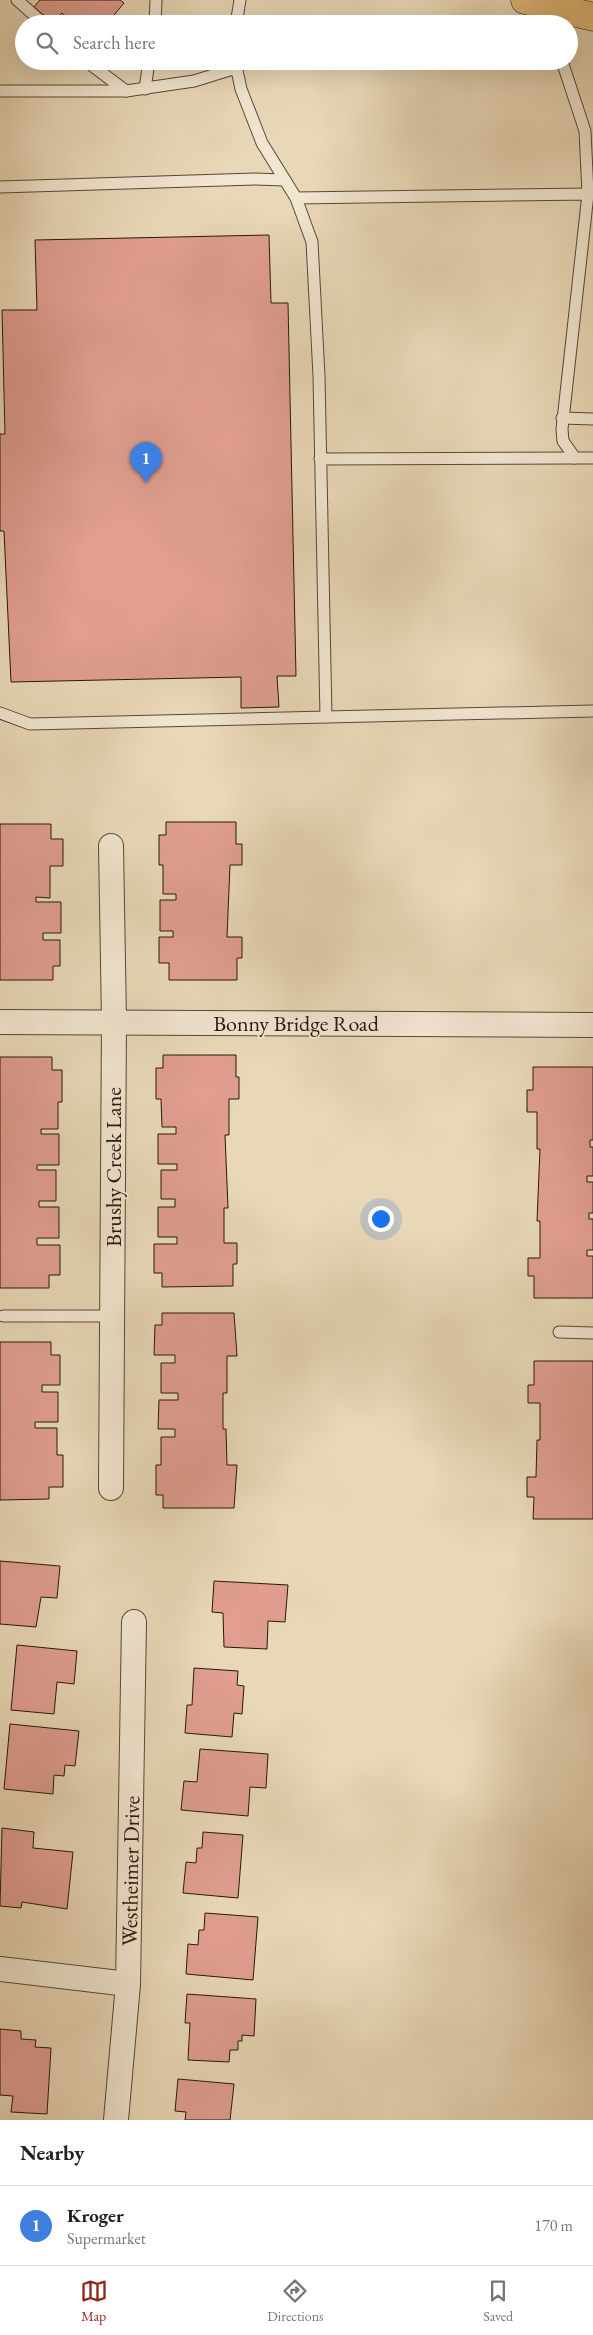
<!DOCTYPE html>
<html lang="en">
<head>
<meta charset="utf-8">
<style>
	body { margin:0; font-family:"EB Garamond",serif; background:#f2f2f2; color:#202124 }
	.you { position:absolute; left:380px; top:1218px; width:18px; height:18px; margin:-12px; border:4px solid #fff; border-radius:50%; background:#1a73e8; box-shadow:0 0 0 8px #1a73e833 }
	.badge { display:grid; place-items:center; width:32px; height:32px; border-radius:50%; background:#8f2418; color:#fff; font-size:16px; font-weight:700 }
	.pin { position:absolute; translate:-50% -41px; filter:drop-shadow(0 1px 2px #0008) }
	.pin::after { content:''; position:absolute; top:26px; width:18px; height:15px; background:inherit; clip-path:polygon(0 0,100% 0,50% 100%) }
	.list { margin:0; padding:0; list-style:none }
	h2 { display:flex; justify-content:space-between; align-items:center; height:65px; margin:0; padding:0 20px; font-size:21px }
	h2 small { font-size:16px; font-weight:400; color:#757577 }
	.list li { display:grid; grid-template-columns:32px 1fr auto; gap:15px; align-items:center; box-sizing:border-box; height:80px; padding:0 20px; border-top:1px solid #e0e0e0 }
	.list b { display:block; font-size:19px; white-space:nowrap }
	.list p { margin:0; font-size:16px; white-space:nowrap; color:#757577 }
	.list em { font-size:16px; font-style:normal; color:#757577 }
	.icon { flex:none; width:28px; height:28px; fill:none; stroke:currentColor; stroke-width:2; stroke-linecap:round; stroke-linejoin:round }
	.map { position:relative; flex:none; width:593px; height:2120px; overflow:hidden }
	.search { position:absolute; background:#fff; box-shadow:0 5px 20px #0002; left:15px; right:15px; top:15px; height:55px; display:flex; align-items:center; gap:12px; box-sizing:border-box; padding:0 18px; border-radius:28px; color:#757577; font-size:19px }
	.sheet { height:145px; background:#fff }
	nav { display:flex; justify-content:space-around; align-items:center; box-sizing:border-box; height:70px; border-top:1px solid #e0e0e0; background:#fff; font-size:14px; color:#757577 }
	nav a { display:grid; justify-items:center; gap:2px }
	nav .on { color:#8f2418 }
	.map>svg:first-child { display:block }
</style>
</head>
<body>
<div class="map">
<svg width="593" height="2120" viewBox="0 0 593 2120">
	<rect width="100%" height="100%" fill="#e9d8b7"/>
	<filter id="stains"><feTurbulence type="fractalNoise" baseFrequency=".004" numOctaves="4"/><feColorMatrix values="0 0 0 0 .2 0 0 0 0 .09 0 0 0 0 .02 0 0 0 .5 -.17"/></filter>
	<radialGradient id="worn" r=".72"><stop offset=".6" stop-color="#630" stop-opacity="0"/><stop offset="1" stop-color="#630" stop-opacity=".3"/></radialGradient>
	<g fill="#e19e91" stroke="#25180d">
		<path d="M40 0H120L124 3 114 15 121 21 119 24H74L62 13 53 23 34 7Z"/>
		<path d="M269 235 271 303H288L296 676H277L279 707 241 708V677L11 682 4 531H0V434H5L2 310H37L35 240Z"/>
		<path d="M166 822H236V844H242V865H230L227 937H242V958H237V980H169V963H159V937H173V931H160V900H176V894H163V865H159V835H166Z"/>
		<path d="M0 824H51V839H63V866H50V898L36 897V902H61V933H43V940H60V966H53V980H0Z"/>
		<path d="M163 1055H236V1077H239V1099H229V1135H225L228 1208H224V1243H237V1264H233V1286L162 1287V1273H154V1244H177V1237H158V1207H175V1199H161V1170H177V1164H158V1134H176V1127H162L161 1099H156V1068H163Z"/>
		<path d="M0 1057H52V1070H62V1102H58V1129H41V1134H59V1165H37V1170H56V1201H39V1207H59V1238H37V1245H60V1275H49V1288H0Z"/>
		<path d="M533 1067H593V1140H590V1147H593V1176H587V1182H593V1213H589V1219H593V1250H587V1256H593V1298H534V1276H528V1258H540V1221H537L540 1149H537V1112H527V1090H533Z"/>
		<path d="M162 1313H234L237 1356H227V1393H223V1429H226L227 1465H237L234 1508H163V1495H156V1465H161V1437H175V1429H158L159 1400H178V1393H161V1363H175V1355H154L155 1325H162Z"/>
		<path d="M0 1342H51V1355H60V1385H42V1392H58V1422H35V1428H57V1455H63V1487H49V1499L0 1500Z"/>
		<path d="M534 1361H593V1519H533L534 1497H527V1477H536L537 1440H540V1403H528V1385H534Z"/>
		<path d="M0 1561 60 1566 57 1598 41 1597 36 1627 0 1624Z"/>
		<path d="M214 1581 288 1585 285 1622 268 1621 267 1649 224 1647 223 1613 212 1612Z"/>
		<path d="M17 1645 77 1651 74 1684 57 1682 54 1714 11 1710Z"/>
		<path d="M194 1668 238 1671 237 1685 244 1686 242 1714 234 1713 232 1737 185 1733 187 1705H192Z"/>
		<path d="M10 1724 79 1731 75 1766 65 1765 64 1776 54 1775 53 1794 4 1789Z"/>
		<path d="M200 1749 268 1754 266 1788 250 1787 248 1816 181 1810 184 1781 197 1782Z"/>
		<path d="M2 1828 34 1832 33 1848 73 1852 67 1909 22 1902 21 1908 0 1906Z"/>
		<path d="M203 1832 243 1835 238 1898 183 1893 186 1862 196 1863 197 1848H202Z"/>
		<path d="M205 1913 258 1917 253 1980 186 1974 188 1944 198 1945 199 1930H204Z"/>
		<path d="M187 1994 256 1999 254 2036 242 2035V2041H238V2050H230L229 2062 188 2060 190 2023H185Z"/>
		<path d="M0 2029 21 2031V2039L36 2040 35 2047 51 2048 47 2114 11 2112 13 2096 0 2095Z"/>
		<path d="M178 2079 234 2084 230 2120H185L186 2112 175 2111Z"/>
	</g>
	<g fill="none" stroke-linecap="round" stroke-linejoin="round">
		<g stroke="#564838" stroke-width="13">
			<g id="service">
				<path d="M17 0 44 24"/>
				<path d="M545 6 550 24"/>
				<path d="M155 24 156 0"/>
				<path d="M236 24 240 0"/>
				<path d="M86 61 126 91"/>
				<path d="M562 61 585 131 588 194"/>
				<path d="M145 89 149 61"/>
				<path d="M0 91H126L194 81 236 68"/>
				<path d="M0 187 255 179 285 180"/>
				<path d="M296 198 588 194 562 429 563 441 575 458H593"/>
				<path d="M562 418 593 419"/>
				<path d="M320 459 575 458"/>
				<path d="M0 713 30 724 326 717 319 376 312 242 296 198 262 143 241 89 235 61"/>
				<path d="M326 717 593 711"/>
				<path d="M3 1316H112"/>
				<path d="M559 1332 593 1333"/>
			</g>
		</g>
		<g stroke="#564838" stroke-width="26">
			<g id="minor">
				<path d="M111 846 114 1021 111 1488"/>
				<path d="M0 1022 593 1025"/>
				<path d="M0 1969 128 1984"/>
				<path d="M116 2120 128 1984 134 1622"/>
			</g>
		</g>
		<g stroke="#25180d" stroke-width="29">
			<path id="primary" d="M525 0 593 17"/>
		</g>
		<use href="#service" stroke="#f1e6d0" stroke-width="11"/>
		<use href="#minor" stroke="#f1e6d0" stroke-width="24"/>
		<use href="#primary" stroke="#e4bc7c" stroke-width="28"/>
	</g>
	<g text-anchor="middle" stroke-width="4" stroke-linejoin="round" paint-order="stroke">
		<g font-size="22" fill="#25180d" stroke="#f1e6d0">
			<text x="296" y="1031">Bonny Bridge Road</text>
			<text transform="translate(113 1167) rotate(-90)" y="8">Brushy Creek Lane</text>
			<text transform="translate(130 1871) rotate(-89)" y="8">Westheimer Drive</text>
		</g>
	</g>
	<rect width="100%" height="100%" filter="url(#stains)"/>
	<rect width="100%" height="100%" fill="url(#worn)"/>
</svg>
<div class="you"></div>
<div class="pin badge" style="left:146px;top:483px;background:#3f7fe0">1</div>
<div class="search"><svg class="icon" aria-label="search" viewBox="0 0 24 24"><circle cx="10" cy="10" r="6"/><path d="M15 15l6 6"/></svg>Search here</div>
</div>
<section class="sheet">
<h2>Nearby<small></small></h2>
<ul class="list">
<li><span class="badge" style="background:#3f7fe0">1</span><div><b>Kroger</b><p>Supermarket</p></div><em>170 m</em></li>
</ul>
</section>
<nav>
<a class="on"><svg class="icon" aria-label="map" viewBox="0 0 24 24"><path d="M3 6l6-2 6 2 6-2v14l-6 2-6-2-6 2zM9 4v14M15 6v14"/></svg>Map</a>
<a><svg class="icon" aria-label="directions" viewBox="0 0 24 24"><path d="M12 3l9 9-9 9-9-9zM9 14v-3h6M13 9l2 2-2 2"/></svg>Directions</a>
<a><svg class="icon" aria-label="saved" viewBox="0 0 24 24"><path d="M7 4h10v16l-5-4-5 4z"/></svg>Saved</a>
</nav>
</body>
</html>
